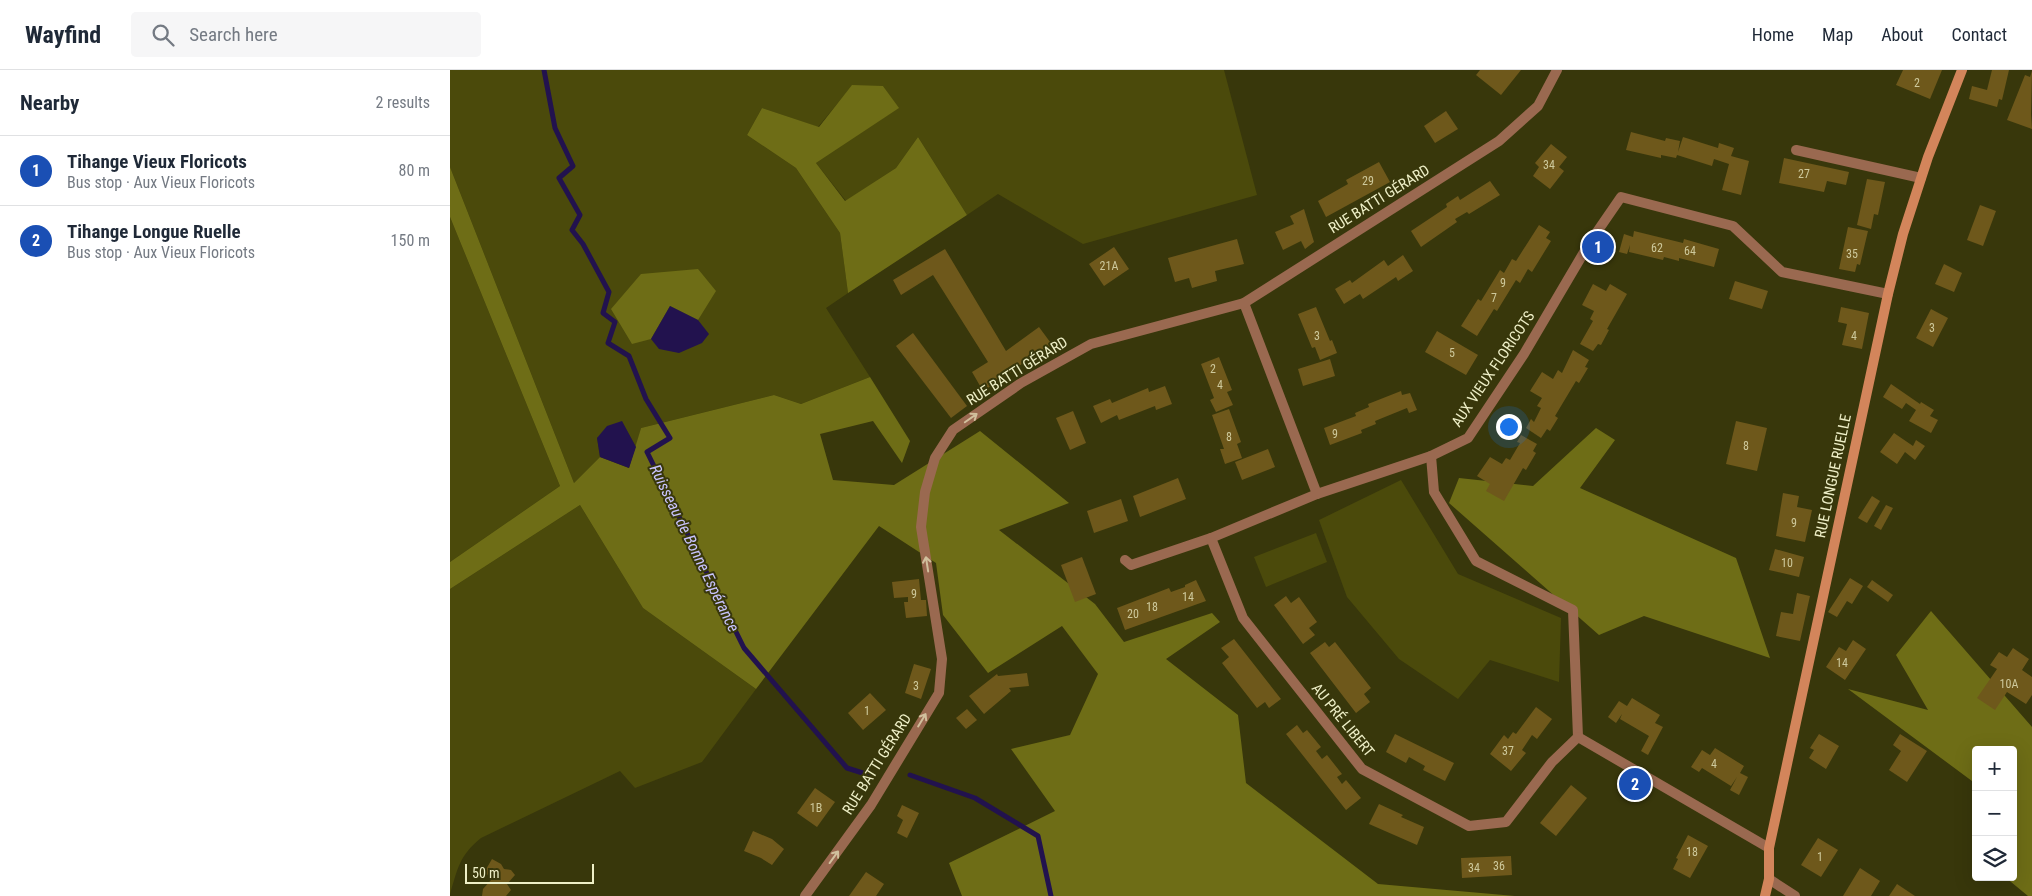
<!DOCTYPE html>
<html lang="en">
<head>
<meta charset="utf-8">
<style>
	body { margin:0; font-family:"Roboto Condensed",sans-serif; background:#f6f6f7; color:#1f2937 }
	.controls { position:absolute; right:15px; bottom:15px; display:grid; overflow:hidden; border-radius:5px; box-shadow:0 5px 20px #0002 }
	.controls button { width:45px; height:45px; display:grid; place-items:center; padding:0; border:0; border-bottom:1px solid #e0e1e3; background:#fff; color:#1f2937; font:25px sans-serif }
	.scale { position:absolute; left:15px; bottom:12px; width:129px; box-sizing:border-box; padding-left:5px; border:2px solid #eeefc7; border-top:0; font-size:14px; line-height:18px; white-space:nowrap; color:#eeefc7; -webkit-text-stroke:4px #38370b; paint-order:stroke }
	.you { position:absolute; left:1058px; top:356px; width:18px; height:18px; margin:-12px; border:4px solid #fff; border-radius:50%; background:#1a73e8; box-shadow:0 0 0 8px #1a73e833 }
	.badge { display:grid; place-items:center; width:32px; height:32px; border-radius:50%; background:#ea580c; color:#fff; font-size:16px; font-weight:700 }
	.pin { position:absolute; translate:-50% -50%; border:2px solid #fff; box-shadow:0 1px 5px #0006 }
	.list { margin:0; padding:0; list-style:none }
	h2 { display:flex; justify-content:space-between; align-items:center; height:65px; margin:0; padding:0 20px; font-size:21px }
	h2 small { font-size:16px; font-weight:400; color:#747a83 }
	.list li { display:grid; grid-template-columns:32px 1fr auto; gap:15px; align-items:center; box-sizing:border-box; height:70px; padding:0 20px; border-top:1px solid #e0e1e3 }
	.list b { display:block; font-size:19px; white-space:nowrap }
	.list p { margin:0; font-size:16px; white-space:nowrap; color:#747a83 }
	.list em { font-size:16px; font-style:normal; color:#747a83 }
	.icon { flex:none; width:28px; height:28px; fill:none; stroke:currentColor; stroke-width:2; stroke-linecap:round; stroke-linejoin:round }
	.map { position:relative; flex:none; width:1582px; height:826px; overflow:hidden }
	header { display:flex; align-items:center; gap:30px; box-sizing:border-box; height:70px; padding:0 25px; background:#fff; border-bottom:1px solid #e0e1e3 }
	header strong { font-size:24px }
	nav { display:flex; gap:28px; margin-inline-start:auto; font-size:18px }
	.search { width:350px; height:45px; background:#f6f6f7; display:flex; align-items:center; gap:12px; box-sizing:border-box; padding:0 18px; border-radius:5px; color:#747a83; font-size:19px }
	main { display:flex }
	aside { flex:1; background:#fff }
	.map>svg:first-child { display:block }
</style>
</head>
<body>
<header>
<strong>Wayfind</strong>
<div class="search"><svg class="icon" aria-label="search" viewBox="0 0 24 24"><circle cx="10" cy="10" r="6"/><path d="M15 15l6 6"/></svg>Search here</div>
<nav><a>Home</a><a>Map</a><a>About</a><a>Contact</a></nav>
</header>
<main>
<aside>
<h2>Nearby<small>2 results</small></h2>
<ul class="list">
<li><span class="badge" style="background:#1a4fb4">1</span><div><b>Tihange Vieux Floricots</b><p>Bus stop · Aux Vieux Floricots</p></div><em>80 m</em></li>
<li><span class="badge" style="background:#1a4fb4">2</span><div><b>Tihange Longue Ruelle</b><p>Bus stop · Aux Vieux Floricots</p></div><em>150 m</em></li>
</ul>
</aside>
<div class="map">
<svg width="1582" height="826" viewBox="0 0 1582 826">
	<rect width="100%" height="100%" fill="#38370b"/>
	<g fill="#4b4a0b">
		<path d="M0 0H774L807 125 633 174 548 124 517 145 468 67 446 98 396 131 366 93 448 38 433 16H402L368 57 312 38 297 65 346 98 390 163 398 223 376 238 420 307 351 334 324 325 191 358 186 377 172 352 147 368 150 387 124 413 0 97Z"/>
		<path d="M0 147 110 416 0 492Z"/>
		<path d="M951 410 1008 504 1111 548 1109 612 1040 590 1008 629 949 589 897 527 869 450Z"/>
		<path d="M130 435 193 538 306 619 252 692 185 718 170 701 31 768C9 786 8 798 0 824V519Z"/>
		<path d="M866 463 877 492 816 517 804 487Z"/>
	</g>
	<g fill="#6e6d16">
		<path d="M402 15 433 16 449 38 366 93 395 131 446 98 468 67 517 145 398 223 390 163 346 98 297 65 312 38 369 57Z"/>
		<path d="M0 97 124 413 150 387 179 398 191 358 324 325 351 334 420 307 460 371 452 393 423 351 370 364 383 410 444 415 530 361 619 433 549 460 645 534 674 572 762 543 770 552 716 589 788 645 796 713 928 814 1065 826H512L499 793 605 741 561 679 620 665 648 604 612 556 538 603 493 545 486 493 429 456 306 619 193 538 130 435 0 519V492L110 416 0 147Z"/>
		<path d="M248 199 266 221 248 250 220 236 201 269 182 274 161 239 191 204Z"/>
		<path d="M1146 358 1165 370 1130 418 1286 488 1320 588 1194 546 1149 565 999 433 1009 408 1083 416Z"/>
		<path d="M1481 541 1582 657V826H1578L1555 807H1563V680H1526V714L1398 619 1478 640 1446 585Z"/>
	</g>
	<g fill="#22124e">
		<path d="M220 236 248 250 259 264 252 273 229 283 209 279 201 269Z"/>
		<path d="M172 351 186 377 179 398 150 387 147 368 157 356Z"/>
	</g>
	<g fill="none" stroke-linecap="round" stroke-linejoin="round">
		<g stroke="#22124e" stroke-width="5">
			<path d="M94 0 105 58 123 96 109 108 130 145 122 160 133 174 159 222 153 243 165 252 158 273 179 286 196 329 220 368 197 382 294 578 397 698 419 705"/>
			<path d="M460 705 525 728 588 766 601 826"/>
		</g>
	</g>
	<g fill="#6e581b">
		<path d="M1030 0H1071L1051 25 1026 5Z"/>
		<path d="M1453 0H1492L1480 29 1446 15Z"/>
		<path d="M1542 0H1559L1552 30 1549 29 1547 37 1519 29 1522 16 1537 20Z"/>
		<path d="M1582 1 1581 44 1582 59 1557 50 1575 5 1580 7Z"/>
		<path d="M996 41 1008 59 985 73 974 56Z"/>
		<path d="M1181 62 1215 71 1216 68 1230 71 1228 82 1233 67 1268 78 1269 73 1284 78 1281 86 1299 91 1291 125 1272 120 1279 94 1264 89 1262 96 1227 85 1226 88 1211 85V88L1176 80Z"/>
		<path d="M1101 74 1117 87 1109 97 1114 101 1100 119 1083 106 1089 97 1085 93Z"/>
		<path d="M1334 88 1399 102 1396 115 1377 111 1374 122 1329 113Z"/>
		<path d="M929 92 940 112 876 147 868 131 898 114 896 110Z"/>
		<path d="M1417 109 1435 112 1428 145 1424 144 1421 159 1407 155Z"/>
		<path d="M1040 111 1050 125 1019 144 1017 142 1005 149 1007 152 971 177 961 161 997 137 996 134 1008 126 1010 130Z"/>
		<path d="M1530 135 1546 141 1533 176 1517 170Z"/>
		<path d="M854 139 864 172 855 179 851 171 833 180 825 162 844 154 840 146Z"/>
		<path d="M1089 155 1100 162 1096 168 1101 171 1082 202 1078 199 1070 213 1066 210 1047 241 1044 239 1027 266 1011 256 1028 229 1031 231 1050 200 1054 203 1062 189 1066 191Z"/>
		<path d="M1398 157 1418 161 1410 195 1407 194 1405 202 1389 199Z"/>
		<path d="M1184 161 1233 173 1234 169 1269 179 1264 197 1229 188V191L1214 187 1213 190 1179 182 1180 175 1177 184 1169 182 1174 164 1183 167Z"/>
		<path d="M787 169 794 194 765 201 767 211 742 218 739 208 725 212 718 188Z"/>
		<path d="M664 177 679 199 654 216 639 194Z"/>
		<path d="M495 179 556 281 589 257 603 276 591 286 588 282 549 311 533 321 522 302 538 292 483 205 451 225 443 210Z"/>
		<path d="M953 185 963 201 948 211 946 207 913 229 910 224 894 234 885 219 900 210 902 213 934 190 938 196Z"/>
		<path d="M1494 194 1512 203 1504 222 1485 214Z"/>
		<path d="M1285 211 1318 221 1312 239 1279 229Z"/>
		<path d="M1143 214 1156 221 1160 214 1177 224 1157 259 1159 260 1151 275 1148 274 1143 281 1130 274 1143 251 1140 249 1144 241 1132 235Z"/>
		<path d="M866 237 880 271 882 270 887 283 870 290 865 277 862 278 848 244Z"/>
		<path d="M1391 237 1419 243 1412 279 1392 275 1397 254 1388 252Z"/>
		<path d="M1481 239 1498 248 1483 277 1466 268Z"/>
		<path d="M987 261 1028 285 1016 305 975 282Z"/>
		<path d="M463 263 517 336 501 348 446 276Z"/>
		<path d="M1123 280 1139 290 1135 297 1138 298 1129 313 1126 311 1105 346 1108 348 1100 361 1097 359 1091 368 1076 358 1081 349 1084 352 1091 338 1087 336 1092 328 1080 321 1092 302 1103 309 1108 300 1112 303Z"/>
		<path d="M769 287 782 320 777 322 783 335 766 342 760 330 764 328 751 294Z"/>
		<path d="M880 289 885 306 853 316 848 299Z"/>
		<path d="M1441 314 1470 334 1471 332 1484 340 1480 346 1488 350 1481 363 1459 351 1466 340 1456 333 1452 339 1433 327Z"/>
		<path d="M715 316 722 334 706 340 705 336 669 350 667 345 651 353 643 336 660 329 662 333 698 318 699 322Z"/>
		<path d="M951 321 952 325 960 323 967 340 959 343 957 338 925 351 926 354 911 360 912 363 880 375 874 358 906 346 905 343 919 337 918 334Z"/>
		<path d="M779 339 791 372 787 374 792 388 775 394 770 379H774L762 345Z"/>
		<path d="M623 341 636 373 620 380 606 348Z"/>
		<path d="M1286 351 1317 358 1307 401 1276 394Z"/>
		<path d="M1444 363 1463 376 1466 370 1475 376 1465 390 1455 382 1447 394 1430 382Z"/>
		<path d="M1071 365 1087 374 1083 381 1086 383 1076 400 1073 398 1054 431 1036 421 1040 414 1027 406 1040 387 1052 394 1056 388 1060 390 1070 373 1067 372Z"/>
		<path d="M818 379 825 397 792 410 785 392Z"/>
		<path d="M728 408 736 429 690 447 683 426Z"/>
		<path d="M1333 423 1349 426 1347 437 1362 440 1355 472 1326 466Z"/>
		<path d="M1422 426 1430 431 1417 453 1408 448Z"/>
		<path d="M671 429 678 451 644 463 637 441Z"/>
		<path d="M1436 435 1443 438 1431 460 1424 456Z"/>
		<path d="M1325 479 1354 487 1349 507 1319 500Z"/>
		<path d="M632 487 646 524 625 532 611 495Z"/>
		<path d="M1400 508 1413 516 1402 534 1397 531 1387 547 1378 542Z"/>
		<path d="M469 509 471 530H476L477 546 456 548 454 532H458V527L444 528 442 512Z"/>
		<path d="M746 510 756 531 675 560 667 538 719 518 721 522 735 517V515Z"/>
		<path d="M1422 510 1443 525 1438 532 1417 517Z"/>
		<path d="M1347 523 1360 526 1350 571 1326 566 1331 542 1343 544Z"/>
		<path d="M836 526 841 533 849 527 867 552 859 558 865 565 853 574 824 535Z"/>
		<path d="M784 569 831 629 819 638 815 632 807 638 772 593 779 587 771 578Z"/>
		<path d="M1403 570 1416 579 1395 610 1376 597 1389 577 1396 581Z"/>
		<path d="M875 572 879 577 885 572 921 618 914 624 920 632 906 643 860 583Z"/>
		<path d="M1563 578 1579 589 1572 600 1582 607V625L1576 634 1557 622 1545 640 1527 628 1547 599 1540 595 1549 582 1557 587Z"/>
		<path d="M464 594 481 599 471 629 455 623Z"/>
		<path d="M577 603 579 616 559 618 561 621 534 644 519 626 547 604 548 606Z"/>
		<path d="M420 623 436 640 413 660 398 643Z"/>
		<path d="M1182 628 1210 645 1205 653 1213 657 1198 685 1191 681 1199 666 1170 649 1172 644 1166 653 1158 647 1169 631 1177 636Z"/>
		<path d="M1086 637 1102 649 1087 669 1082 665 1072 680 1076 683 1061 701 1040 684 1054 665 1058 669 1063 662 1066 664Z"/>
		<path d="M517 639 527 650 516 659 506 648Z"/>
		<path d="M847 655 853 663 857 660 871 677 866 681 872 689 877 685 892 704 887 707 892 714 896 710 911 728 896 740 836 664Z"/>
		<path d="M945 664 1004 693 995 711 973 700 975 696 959 687 956 693 936 682Z"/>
		<path d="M1369 664 1389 676 1376 699 1359 688 1364 680 1360 678Z"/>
		<path d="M1450 664 1477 681 1457 712 1439 700 1451 681 1443 675Z"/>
		<path d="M1265 678 1294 696 1290 703 1298 707 1289 725 1280 720 1287 707 1281 716 1252 698 1249 702 1241 697 1252 680 1260 685Z"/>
		<path d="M1121 715 1137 728 1106 766 1090 753Z"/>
		<path d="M365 718 385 732 367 757 347 743Z"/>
		<path d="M929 734 953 745 951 747 974 757 967 775 919 754Z"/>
		<path d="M452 735 469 743 457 768 447 763 453 750 447 746Z"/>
		<path d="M303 761 322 769 334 779 322 795 311 788 294 781Z"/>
		<path d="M1238 765 1258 776 1240 808 1223 799 1228 789 1226 788Z"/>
		<path d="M1368 768 1388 780 1371 807 1351 795Z"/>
		<path d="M1061 786 1062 805 1012 808 1011 788Z"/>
		<path d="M42 789 51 794 54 799 61 800 65 805 57 814 61 820 56 826H32L33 819 41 810 35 801Z"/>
		<path d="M1410 798 1430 811 1421 826H1393Z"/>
		<path d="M416 802 434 814 426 826H399Z"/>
		<path d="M1447 814 1465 826H1439Z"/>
	</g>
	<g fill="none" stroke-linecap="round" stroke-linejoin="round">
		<path stroke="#9a6950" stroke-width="10" d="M1346 80 1471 108"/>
		<g stroke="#9a6950" stroke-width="10">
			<path d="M794 233 867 424"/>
			<path d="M981 386 984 422 1026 491 1123 540 1128 667"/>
			<path d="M675 490 681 495 761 468"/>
			<path d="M1128 667 1102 692 1056 752 1019 756 912 699 793 548 761 468 867 424 981 386 1018 368 1074 284 1140 172 1171 127 1283 156 1332 202 1438 224"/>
			<path d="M1128 667 1319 778"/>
			<path d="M1319 809 1345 826"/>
			<path d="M355 826 421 735 489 623 492 589 471 457 475 422 485 388 503 360 571 313 641 274 794 233 1049 71 1088 36 1107 0"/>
		</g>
		<path stroke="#d3855b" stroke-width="10" d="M1315 826 1319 809V778L1438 224 1453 164 1478 87 1512 0"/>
	</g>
	<defs><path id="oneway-shaft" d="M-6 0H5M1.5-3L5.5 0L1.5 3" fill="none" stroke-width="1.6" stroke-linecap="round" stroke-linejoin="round" transform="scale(1.25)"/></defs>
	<g stroke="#d1c09d">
		<use href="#oneway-shaft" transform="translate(521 348) rotate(-35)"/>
		<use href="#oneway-shaft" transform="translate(477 494) rotate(-99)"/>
		<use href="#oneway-shaft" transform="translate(472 650) rotate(-59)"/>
		<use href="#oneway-shaft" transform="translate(384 787) rotate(-54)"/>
	</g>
	<g text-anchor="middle" stroke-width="4" stroke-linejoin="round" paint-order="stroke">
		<g font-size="12" fill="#cec99c">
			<text x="1467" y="17">2</text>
			<text x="1099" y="99">34</text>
			<text x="1354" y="108">27</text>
			<text x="918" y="115">29</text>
			<text x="1207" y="182">62</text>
			<text x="1240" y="185">64</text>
			<text x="1402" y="188">35</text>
			<text x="659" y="200">21A</text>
			<text x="1053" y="217">9</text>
			<text x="1044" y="232">7</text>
			<text x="1482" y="262">3</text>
			<text x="867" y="270">3</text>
			<text x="1404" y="270">4</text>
			<text x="1002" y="287">5</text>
			<text x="763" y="303">2</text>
			<text x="770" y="319">4</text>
			<text x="885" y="368">9</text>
			<text x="779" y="371">8</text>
			<text x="1296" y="380">8</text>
			<text x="1344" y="457">9</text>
			<text x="1337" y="497">10</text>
			<text x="464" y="528">9</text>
			<text x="738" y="531">14</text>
			<text x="702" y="541">18</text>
			<text x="683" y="548">20</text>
			<text x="1392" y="597">14</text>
			<text x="1559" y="618">10A</text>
			<text x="466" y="620">3</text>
			<text x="417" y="645">1</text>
			<text x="1058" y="685">37</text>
			<text x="1264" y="698">4</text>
			<text x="366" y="742">1B</text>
			<text x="1242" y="786">18</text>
			<text x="1370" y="791">1</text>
			<text x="1049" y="800">36</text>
			<text x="1024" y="802">34</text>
		</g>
		<g font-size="15" fill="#eeefc7" stroke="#38370b">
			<text transform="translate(929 129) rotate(-32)" y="5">RUE BATTI GÉRARD</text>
			<text transform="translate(1043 299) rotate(-56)" y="5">AUX VIEUX FLORICOTS</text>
			<text transform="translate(567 301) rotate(-32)" y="5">RUE BATTI GÉRARD</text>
			<text transform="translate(1383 406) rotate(-78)" y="5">RUE LONGUE RUELLE</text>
			<text transform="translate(893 650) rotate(51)" y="5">AU PRÉ LIBERT</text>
			<text transform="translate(427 694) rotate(-58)" y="5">RUE BATTI GÉRARD</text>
		</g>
		<g font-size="16" font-style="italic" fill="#c9c4fe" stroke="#38370b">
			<text transform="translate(245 478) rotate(64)" y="6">Ruisseau de Bonne Espérance</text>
		</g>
	</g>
</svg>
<div class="controls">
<button>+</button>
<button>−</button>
<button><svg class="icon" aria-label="layers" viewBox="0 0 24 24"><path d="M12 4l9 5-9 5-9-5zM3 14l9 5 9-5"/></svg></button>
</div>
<div class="scale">50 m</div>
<div class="you"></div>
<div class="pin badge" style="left:1148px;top:177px;background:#1a4fb4">1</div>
<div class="pin badge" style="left:1185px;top:714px;background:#1a4fb4">2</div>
</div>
</main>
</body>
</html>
